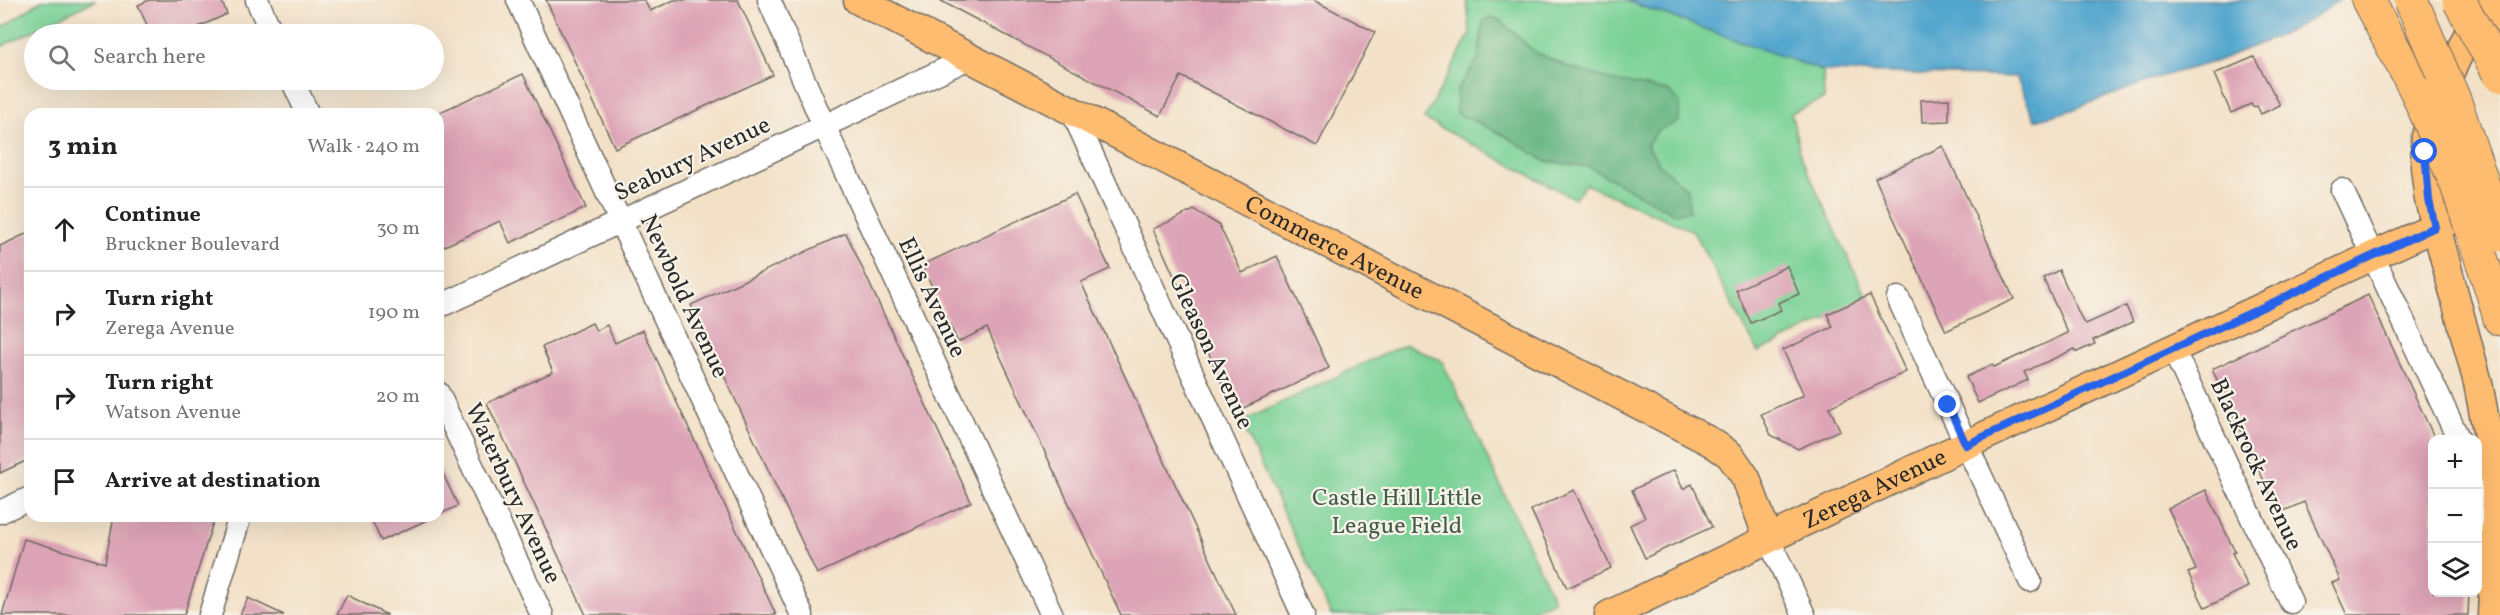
<!DOCTYPE html>
<html lang="en">
<head>
<meta charset="utf-8">
<style>
	body { margin:0; font-family:Vollkorn,serif; background:#f6f6f6; color:#222 }
	.controls { position:absolute; right:18px; bottom:18px; display:grid; overflow:hidden; border-radius:12px; box-shadow:0 6px 24px #0002 }
	.controls button { width:54px; height:54px; display:grid; place-items:center; padding:0; border:0; border-bottom:2px solid #e0e0e0; background:#fff; color:#222; font:30px sans-serif }
	.stop { position:absolute; width:18px; height:18px; margin:-14px; border:4px solid #2563eb; border-radius:50%; background:#fff }
	.stop.end { background:#2563eb; border-color:#fff; box-shadow:0 2px 6px #0008 }
	.list { margin:0; padding:0; list-style:none }
	h2 { display:flex; justify-content:space-between; align-items:center; height:78px; margin:0; padding:0 24px; font-size:26px }
	h2 small { font-size:20px; font-weight:400; color:#767676 }
	.list li { display:grid; grid-template-columns:39px 1fr auto; gap:18px; align-items:center; box-sizing:border-box; height:84px; padding:0 24px; border-top:2px solid #e0e0e0 }
	.list b { display:block; font-size:22px; white-space:nowrap }
	.list p { margin:0; font-size:20px; white-space:nowrap; color:#767676 }
	.list em { font-size:20px; font-style:normal; color:#767676 }
	.icon { flex:none; width:33px; height:33px; fill:none; stroke:currentColor; stroke-width:2; stroke-linecap:round; stroke-linejoin:round }
	.map { position:relative; flex:none; width:2500px; height:615px; overflow:hidden }
	.search { position:absolute; background:#fff; box-shadow:0 6px 24px #0002; left:24px; top:24px; width:420px; height:66px; display:flex; align-items:center; gap:15px; box-sizing:border-box; padding:0 21px; border-radius:33px; color:#767676; font-size:22px }
	.panel { position:absolute; background:#fff; box-shadow:0 6px 24px #0002; left:24px; top:108px; width:420px; height:414px; border-radius:18px }
	.map>svg:first-child { display:block }
</style>
</head>
<body>
<div class="map">
<svg width="2500" height="615" viewBox="0 0 2500 615">
	<rect width="100%" height="100%" fill="#f7f3e8"/>
	<filter id="ink" filterUnits="userSpaceOnUse"><feTurbulence type="fractalNoise" baseFrequency=".0167" numOctaves="2"/><feDisplacementMap in="SourceGraphic" scale="12" xChannelSelector="R" yChannelSelector="G"/><feConvolveMatrix kernelMatrix="1 2 1 2 8 2 1 2 1" color-interpolation-filters="sRGB"/></filter>
	<filter id="wash" filterUnits="userSpaceOnUse"><feTurbulence type="fractalNoise" baseFrequency=".008" numOctaves="4" result="noise"/><feDisplacementMap in="SourceGraphic" scale="24" xChannelSelector="R" yChannelSelector="G"/><feGaussianBlur stdDeviation="1.35" result="paint"/><feColorMatrix in="noise" values="0 0 0 0 0 0 0 0 0 0 0 0 0 0 0 0 0 1.4 0 .05"/><feComposite in="paint" operator="in"/></filter>
	<g filter="url(#wash)">
		<rect width="100%" height="100%" fill="#f3e1c7"/>
		<g fill="#7ad297" stroke="#527e61" stroke-width="1.5">
			<path d="M42 0H96L0 47V29Z"/>
			<path d="M1467 0H1624L1823 71 1824 99 1791 113 1801 157 1868 300 1758 352 1693 231 1585 184 1575 199 1424 119 1470 34Z"/>
			<path d="M1405 344 1442 361 1554 600 1522 615H1331L1241 422Z"/>
		</g>
		<path fill="#63b480" stroke="#477056" stroke-width="1.5" d="M1488 18 1500 20 1535 52 1571 68 1611 80 1668 91 1680 102 1679 122 1658 130 1647 145 1659 164 1687 189 1690 211 1673 213 1589 167 1545 161 1504 135 1456 113 1457 90 1478 59 1483 22Z"/>
		<path fill="#52a6ce" stroke="#3e687c" stroke-width="1.5" d="M1624 0H2339L2310 20 2279 36 2214 62 2162 76 2069 111 2035 120 2016 77 1823 71Z"/>
		<g id="blocks">
			<g fill="#dda3b6">
				<path d="M149 0H221L227 14 183 34H151L138 5Z"/>
				<path d="M546 0H644L650 11 674 0H738L773 75 615 148Z"/>
				<path d="M939 0H1313L1375 32 1317 146 1181 76 1160 116Z"/>
				<path d="M2254 57 2280 105 2261 114 2257 106 2253 107 2251 104 2231 113 2214 74Z"/>
				<path d="M523 74 586 208 510 243 500 221 438 249V113Z"/>
				<path d="M1949 99V121L1922 122 1921 100Z"/>
				<path d="M1943 146 2014 299 1946 331 1875 178Z"/>
				<path d="M1075 194 1110 269 1081 282 1236 615H1121L987 328 958 342 922 265Z"/>
				<path d="M1194 210 1219 225 1242 273 1277 256 1329 368 1235 412 1153 229Z"/>
				<path d="M30 232V459L0 473V246Z"/>
				<path d="M846 233 971 502 817 574 691 305Z"/>
				<path d="M1787 266 1799 294 1778 303 1781 310 1751 323 1736 290Z"/>
				<path d="M2059 270 2083 322 2086 324 2126 306 2133 322 2093 340 2095 344 2077 352 2075 349 2024 372 2028 380 1978 403 1966 377 1992 365 1994 367 2068 333 2043 278Z"/>
				<path d="M1870 295 1906 372 1829 407 1840 430 1798 449 1771 435 1761 414 1804 395 1783 350 1833 327 1827 314Z"/>
				<path d="M2368 295 2433 435V592H2469L2468 615H2347L2332 583 2340 580 2304 502 2279 513 2212 369Z"/>
				<path d="M592 323 596 331 607 325 615 343 643 330 776 615H586L487 403 553 372 542 347Z"/>
				<path d="M438 463 458 506 438 515Z"/>
				<path d="M1674 470 1683 489 1692 484 1712 527 1645 558 1630 525 1645 518 1632 490Z"/>
				<path d="M1574 490 1611 568 1567 588 1531 510Z"/>
				<path d="M2206 490 2235 552 2232 553 2248 587 2205 608 2188 573 2196 570 2168 508Z"/>
				<path d="M114 516H215L184 615H2L24 539 105 563Z"/>
				<path d="M370 516H436L381 541Z"/>
				<path d="M347 595 387 615H337Z"/>
				<path d="M248 598 284 615H240Z"/>
			</g>
		</g>
	</g>
	<g filter="url(#ink)">
		<use href="#blocks" fill-opacity="0" stroke="#716b62" stroke-width="1.5"/>
		<g fill="none" stroke-linecap="round" stroke-linejoin="round">
			<g stroke="#716b62" stroke-width="25">
				<g id="minor">
					<path d="M257 0 272 34"/>
					<path d="M518 0 802 615"/>
					<path d="M769 0 824 126 1052 615"/>
					<path d="M292 80 308 114"/>
					<path d="M1071 109 1303 615"/>
					<path d="M2342 190 2459 440"/>
					<path d="M1898 298 2030 581"/>
					<path d="M438 307 969 58"/>
					<path d="M2173 349 2291 602"/>
					<path d="M438 393 542 615"/>
					<path d="M2478 487 2490 526"/>
					<path d="M0 512 30 498"/>
					<path d="M1768 538 1804 615"/>
					<path d="M210 615 240 516"/>
				</g>
			</g>
			<g stroke="#716b62" stroke-width="31">
				<g id="major">
					<path id="s1" d="M858 0 1711 442 1730 455 1746 478 1768 538"/>
					<path d="M2480 10 2434 105 2426 136 2425 167 2429 200 2478 383 2492 457 2496 490V519L2492 615"/>
					<path id="s2" d="M1609 615 1946 454 2487 203"/>
				</g>
			</g>
			<g stroke="#716b62" stroke-width="35">
				<g id="highway">
					<path d="M2368 0 2417 92"/>
					<path d="M2490 0 2500 18"/>
					<path d="M2494 297 2500 319"/>
				</g>
			</g>
			<use href="#minor" stroke="#fff" stroke-width="22"/>
			<use href="#major" stroke="#febc70" stroke-width="28"/>
			<use href="#highway" stroke="#febc70" stroke-width="33"/>
			<g stroke="#716b62" stroke-width="35" stroke-linecap="butt">
				<g id="highway-bridge">
					<path d="M2411 0 2455 102 2500 235"/>
					<path d="M2459 0 2500 75"/>
					<path d="M2417 92 2457 185 2494 297"/>
				</g>
			</g>
			<use href="#highway-bridge" stroke="#febc70" stroke-width="33"/>
		</g>
	</g>
	<g fill="none" stroke-linecap="round" stroke-linejoin="round" filter="url(#ink)">
		<path stroke="#2563eb" stroke-width="8" d="M1948 405 1966 445 2435 227 2429 200 2425 152"/>
	</g>
	<g text-anchor="middle" stroke-width="4.5" stroke-linejoin="round" paint-order="stroke">
		<g font-size="24" fill="#2b2b2b" stroke="#f7f3e8">
			<text transform="translate(692 158) rotate(-25)" y="8">Seabury Avenue</text>
			<text dy="8" stroke="none"><textPath href="#s1" startOffset="537">Commerce Avenue</textPath></text>
			<text transform="translate(685 296) rotate(65)" y="8">Newbold Avenue</text>
			<text transform="translate(933 297) rotate(65)" y="8">Ellis Avenue</text>
			<text transform="translate(1212 351) rotate(65)" y="8">Gleason Avenue</text>
			<text transform="translate(2257 464) rotate(65)" y="8">Blackrock Avenue</text>
			<text dy="8" stroke="none"><textPath href="#s2" startOffset="294">Zerega Avenue</textPath></text>
			<text transform="translate(514 493) rotate(65)" y="8">Waterbury Avenue</text>
		</g>
		<g font-size="24" fill="#435d4b" stroke="#f7f3e8">
			<text x="1397" y="505">Castle Hill Little<tspan x="1397" dy="28">League Field</tspan></text>
		</g>
	</g>
</svg>
<div class="controls">
<button>+</button>
<button>−</button>
<button><svg class="icon" aria-label="layers" viewBox="0 0 24 24"><path d="M12 4l9 5-9 5-9-5zM3 14l9 5 9-5"/></svg></button>
</div>
<div class="stop" style="left:2425px;top:152px"></div>
<div class="stop end" style="left:1948px;top:405px"></div>
<div class="search"><svg class="icon" aria-label="search" viewBox="0 0 24 24"><circle cx="10" cy="10" r="6"/><path d="M15 15l6 6"/></svg>Search here</div>
<section class="panel">
<h2>3 min<small>Walk · 240 m</small></h2>
<ul class="list">
<li><svg class="icon" aria-label="ahead" viewBox="0 0 24 24"><path d="M12 20V5M6 11l6-6 6 6"/></svg><div><b>Continue</b><p>Bruckner Boulevard</p></div><em>30 m</em></li>
<li><svg class="icon" aria-label="right" viewBox="0 0 24 24"><path d="M7 20v-9h11M14 6l5 5-5 5"/></svg><div><b>Turn right</b><p>Zerega Avenue</p></div><em>190 m</em></li>
<li><svg class="icon" aria-label="right" viewBox="0 0 24 24"><path d="M7 20v-9h11M14 6l5 5-5 5"/></svg><div><b>Turn right</b><p>Watson Avenue</p></div><em>20 m</em></li>
<li><svg class="icon" aria-label="arrive" viewBox="0 0 24 24"><path d="M6 21V4h12l-3 4 3 4H6"/></svg><div><b>Arrive at destination</b></div></li>
</ul>
</section>
</div>
</body>
</html>
